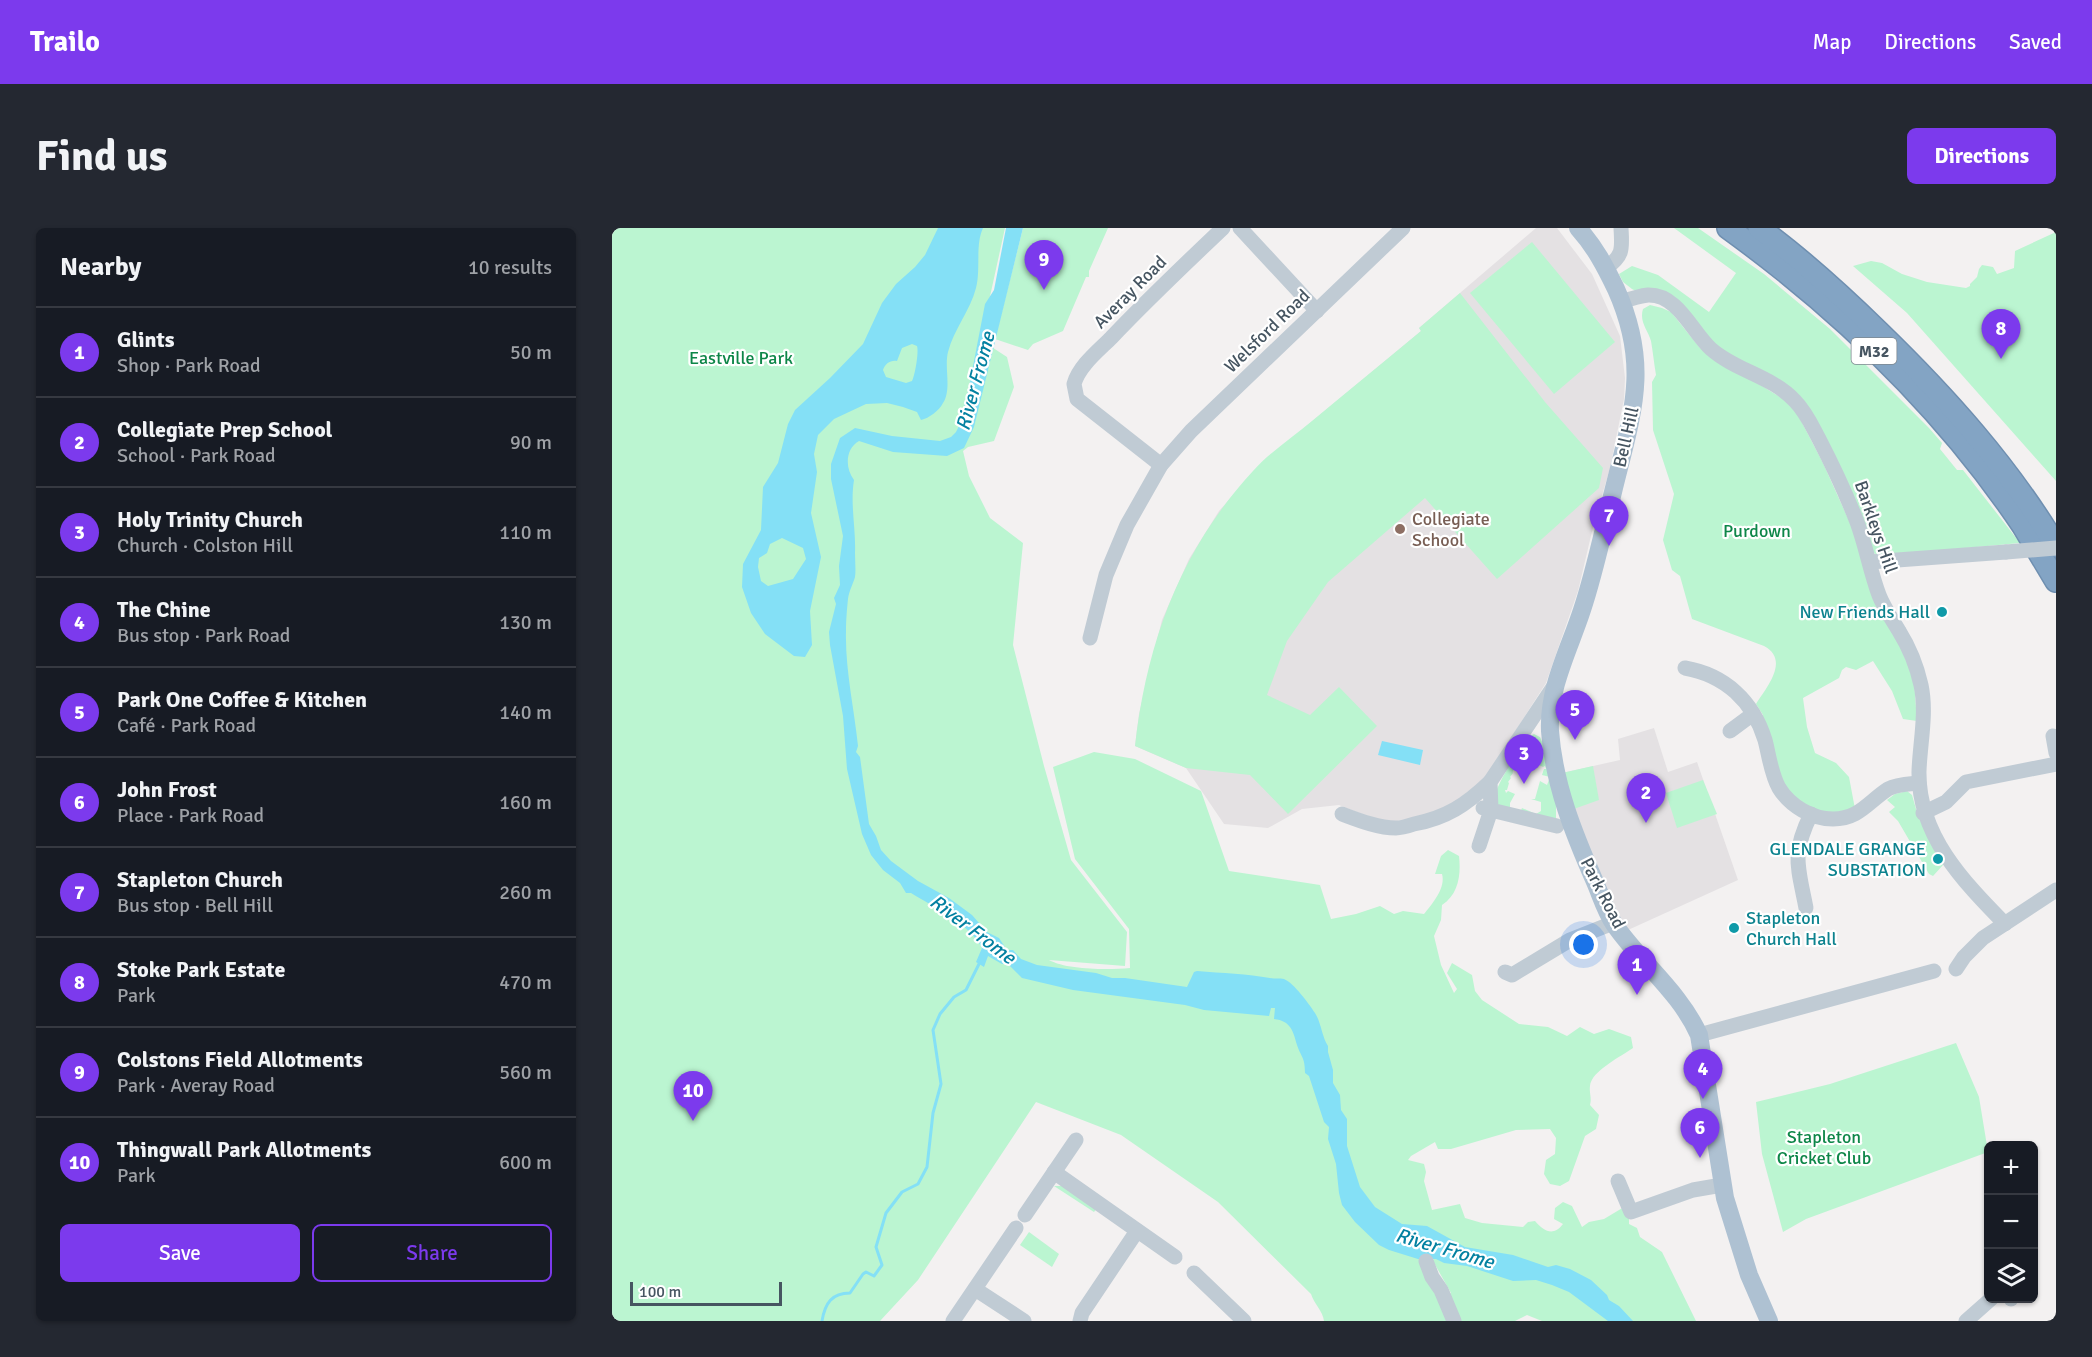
<!DOCTYPE html>
<html lang="en">
<head>
<meta charset="utf-8">
<style>
	body { margin:0; font-family:Signika,sans-serif; background:#242831; color:#f1f3f6 }
	.controls { position:absolute; right:18px; bottom:18px; display:grid; overflow:hidden; border-radius:9px; box-shadow:0 2px 4px #0004 }
	.controls button { width:54px; height:54px; display:grid; place-items:center; padding:0; border:0; border-bottom:2px solid #363941; background:#171b24; color:#f1f3f6; font:30px sans-serif }
	.scale { position:absolute; left:18px; bottom:15px; width:152px; box-sizing:border-box; padding-left:6px; border:3px solid #465561; border-top:0; font-size:16px; line-height:21px; white-space:nowrap; color:#465561; -webkit-text-stroke:4px #fff; paint-order:stroke }
	.you { position:absolute; left:972px; top:717px; width:21px; height:21px; margin:-15px; border:4px solid #fff; border-radius:50%; background:#1a73e8; box-shadow:0 0 0 9px #1a73e833 }
	.badge { display:grid; place-items:center; width:39px; height:39px; border-radius:50%; background:#7c3aed; color:#fff; font-size:20px; font-weight:700 }
	.pin { position:absolute; translate:-50% -50px; filter:drop-shadow(0 2px 3px #0008) }
	.pin::after { content:''; position:absolute; top:32px; width:21px; height:18px; background:inherit; clip-path:polygon(0 0,100% 0,50% 100%) }
	.list { margin:0; padding:0; list-style:none }
	h2 { display:flex; justify-content:space-between; align-items:center; height:78px; margin:0; padding:0 24px; font-size:26px }
	h2 small { font-size:20px; font-weight:400; color:#9ea1a6 }
	.list li { display:grid; grid-template-columns:39px 1fr auto; gap:18px; align-items:center; box-sizing:border-box; height:90px; padding:0 24px; border-top:2px solid #363941 }
	.list b { display:block; font-size:22px; white-space:nowrap }
	.list p { margin:0; font-size:20px; white-space:nowrap; color:#9ea1a6 }
	.list em { font-size:20px; font-style:normal; color:#9ea1a6 }
	.actions { display:flex; gap:12px; padding:18px 24px }
	.actions a { flex:1; padding:14px 0; border:2px solid #7c3aed; border-radius:9px; text-align:center; font-size:21px; color:#7c3aed }
	.actions .main { background:#7c3aed; color:#fff }
	.icon { flex:none; width:33px; height:33px; fill:none; stroke:currentColor; stroke-width:2; stroke-linecap:round; stroke-linejoin:round }
	.map { position:relative; flex:none; width:1444px; height:1093px; overflow:hidden; border-radius:9px }
	header { display:flex; align-items:center; gap:36px; box-sizing:border-box; height:84px; padding:0 30px; background:#7c3aed; color:#fff }
	header strong { font-size:28px }
	nav { display:flex; gap:33px; margin-inline-start:auto; font-size:21px }
	.intro { display:flex; align-items:center; justify-content:space-between; box-sizing:border-box; height:144px; padding:0 36px }
	h1 { margin:0; font-size:42px }
	.button { padding:15px 27px; border-radius:9px; background:#7c3aed; color:#fff; font-size:21px; font-weight:700 }
	main { display:flex; gap:36px; padding:0 36px }
	aside { flex:1; background:#171b24; border-radius:9px; box-shadow:0 2px 4px #0004 }
	.map>svg:first-child { display:block }
</style>
</head>
<body>
<header>
<strong>Trailo</strong>
<nav><a>Map</a><a>Directions</a><a>Saved</a></nav>
</header>
<div class="intro"><h1>Find us</h1><a class="button">Directions</a></div>
<main>
<aside>
<h2>Nearby<small>10 results</small></h2>
<ul class="list">
<li><span class="badge">1</span><div><b>Glints</b><p>Shop · Park Road</p></div><em>50 m</em></li>
<li><span class="badge">2</span><div><b>Collegiate Prep School</b><p>School · Park Road</p></div><em>90 m</em></li>
<li><span class="badge">3</span><div><b>Holy Trinity Church</b><p>Church · Colston Hill</p></div><em>110 m</em></li>
<li><span class="badge">4</span><div><b>The Chine</b><p>Bus stop · Park Road</p></div><em>130 m</em></li>
<li><span class="badge">5</span><div><b>Park One Coffee &amp; Kitchen</b><p>Café · Park Road</p></div><em>140 m</em></li>
<li><span class="badge">6</span><div><b>John Frost</b><p>Place · Park Road</p></div><em>160 m</em></li>
<li><span class="badge">7</span><div><b>Stapleton Church</b><p>Bus stop · Bell Hill</p></div><em>260 m</em></li>
<li><span class="badge">8</span><div><b>Stoke Park Estate</b><p>Park</p></div><em>470 m</em></li>
<li><span class="badge">9</span><div><b>Colstons Field Allotments</b><p>Park · Averay Road</p></div><em>560 m</em></li>
<li><span class="badge">10</span><div><b>Thingwall Park Allotments</b><p>Park</p></div><em>600 m</em></li>
</ul>
<div class="actions"><a class="main">Save</a><a>Share</a></div>
</aside>
<div class="map">
<svg width="1444" height="1093" viewBox="0 0 1444 1093">
	<rect width="100%" height="100%" fill="#f3f1f1"/>
	<g fill="#e4e1e3">
		<path d="M924 0H945L980 46 1008 108 1013 150 1012 171 998 240 982 295 966 363 934 455 873 551 825 587 773 595 727 577 690 581 656 600 612 596 574 540 523 518 527 486 550 392 577 331 607 283 650 235 809 103 807 100Z"/>
		<path d="M1042 500 1056 544 1085 534 1126 652 1016 702 1007 695 963 604 950 545 1008 532 1006 511Z"/>
	</g>
	<g fill="#bbf5d1" fill-rule="evenodd">
		<path d="M0 0H393L368 114H372L395 129 402 159 382 213 356 219 351 223 357 248 378 290 411 315 401 417 432 538 459 632 515 704 513 738 437 732C455 742 497 742 518 740L517 701 463 631 441 539 482 524 523 531 589 563 617 643 708 657 719 691 744 686 768 678 782 686 791 683 812 686C820 676 834 660 830 646H823L829 628 836 622 847 628C849 646 847 666 830 677L829 692 822 708 829 737 842 765 845 761 835 745 840 735 860 747 863 763 870 772 907 796 936 799 955 808 968 799 982 806 997 801 1019 809 1021 820C1010 828 979 843 978 858 977 865 980 870 978 877L987 887 984 901 973 908 957 953 948 958 938 956 932 946 934 932 943 926 944 910 938 901 904 902 839 921H826L823 914 799 928 796 932 812 936 814 944 812 953 820 982 848 976 853 990 870 995 911 999 916 994 923 993C932 1003 941 1009 951 996L942 991 943 980 951 974 960 978 970 999 977 994 992 991 1012 979 1017 987V996L1025 1000 1028 1009 1050 1024 1084 1093H930L915 1087 903 1093H712C711 1083 702 1076 699 1066L606 974 509 907 424 874 306 1052 268 1093H0ZM809 1029H822L821 1033 839 1065 827 1070Z"/>
		<path d="M411 0H496L477 43V49H474L451 103 421 116 416 122 383 111Z"/>
		<path d="M1062 0H1086L1152 46 1218 101 1317 200 1330 215 1328 221 1345 242H1351L1408 315 1267 328 1260 324 1199 187 1106 121 1084 95 1020 61 1011 54 1007 46 1020 38 1046 47 1097 84 1124 45Z"/>
		<path d="M1444 4V253L1295 85 1241 38 1259 33 1270 35 1290 46 1315 54 1354 60 1358 58V56L1365 49 1367 41 1370 37 1381 39 1385 46 1402 40 1403 23Z"/>
		<path d="M920 14 1003 114 942 166 858 65Z"/>
		<path d="M848 65 933 174 991 240 987 260 885 351 813 270 716 354 675 413 655 467 698 487 727 459 765 498 676 586 638 547 574 540 523 518C535 413 569 321 641 243 658 224 681 209 700 193 736 163 773 133 809 103L807 100Z"/>
		<path d="M1038 77 1050 80 1059 84 1088 120 1173 172 1185 185 1211 235 1238 295 1302 452 1305 493 1291 491 1280 463 1261 433 1244 442 1234 439 1230 442 1227 450 1191 470 1195 499 1203 525 1224 535 1237 549 1243 581 1228 585 1199 582 1173 561 1149 489 1151 487 1144 476C1155 459 1178 432 1152 418L1080 391 1068 348 1060 342 1051 312 1062 266 1041 202 1040 154 1044 147C1042 136 1041 124 1039 113 1036 102 1027 94 1031 81Z"/>
		<path d="M922 506 928 509 932 518 944 576V591L908 585 910 580 924 586 929 583V574L919 571H923L928 553 935 557 938 549 930 547 932 541H934L933 538 931 539 925 536 929 529 928 527H922L919 524 916 525 915 532 907 531V529L904 530 905 532 903 538H902L901 544 900 543 901 545 898 549 899 550 896 554 897 555 895 562H893L894 565 896 563 903 566 898 575V581L880 577C886 551 903 529 918 508Z"/>
		<path d="M981 538 987 572 959 582 950 545Z"/>
		<path d="M1091 552 1105 586 1065 600 1054 565Z"/>
		<path d="M1295 563 1300 567 1306 588 1328 627 1324 630 1327 633 1331 630V637L1321 648 1317 646 1286 593 1277 584 1283 579 1275 572 1283 566Z"/>
		<path d="M1344 815 1367 869 1376 924 1194 991 1171 1004 1150 926 1144 874 1218 856Z"/>
		<path d="M442 958H452L486 979 482 984Z"/>
		<path d="M417 1004 447 1026 440 1039 408 1017Z"/>
	</g>
	<g fill="#84e0f6" fill-rule="evenodd">
		<path d="M326 0H371C363 17 369 41 364 60 358 83 342 101 336 124 332 140 340 161 331 175 327 183 317 190 309 192L305 184 291 179 275 175 254 176 222 191 206 207 202 226 205 244 199 285 209 329 198 383 200 417 193 429 182 428 153 406 139 385 130 359 131 336 149 302 151 259 166 235 176 196 183 182 218 150 251 116 270 75 284 56 303 39 313 27ZM300 116 305 118C307 124 303 147 300 153L294 155 274 149 271 142C273 136 278 132 285 133L290 120ZM170 310 191 320 194 331 181 351 156 358 149 353 146 339 147 330 155 325 158 316Z"/>
		<path d="M394 0H411L362 199 352 220 335 228 281 224 247 213C233 221 233 240 242 252 238 277 244 300 243 325 243 333 244 342 243 349 241 356 237 363 236 371 235 380 234 393 234 403 233 441 242 479 246 518L244 524 248 529 257 596 264 608 269 622 279 633 306 653 337 670 360 687 375 704 387 710 395 722H401L409 731 425 737 484 745 500 750H513L575 759 582 744 585 743C610 745 636 746 658 750 663 751 668 750 672 751 682 755 697 776 703 785 709 794 710 809 716 818V824L721 842V855L728 867 729 882 735 891V918L748 959 763 979 790 996 815 998 853 1019 901 1027 936 1039 944 1037 958 1041 979 1052 995 1067 997 1072 1007 1078 1021 1093H996L957 1064 940 1057 924 1052 901 1053 855 1038 832 1035 824 1031H806L777 1022 767 1017 743 994 730 977 727 965 724 936 716 911 717 899 712 894 697 848 693 845C693 829 689 829 685 817 681 803 679 793 662 791L663 780H659L657 788 592 782 573 777 461 762 410 750 396 736H390L376 728 372 739 364 734 370 720C358 696 322 679 299 665H294L288 655 271 642 259 627 250 606 235 541 231 488 218 417 217 404 224 376 222 370 228 357 227 338 231 308 219 251V236L228 210 243 200 280 208 328 213 339 209 344 204 348 196 357 159 373 76 382 62Z"/>
		<path d="M770 513 811 522 808 537 766 527Z"/>
	</g>
	<g fill="none" stroke-linecap="round" stroke-linejoin="round">
		<path stroke="#84e0f6" stroke-width="3" d="M210 1093C213 1075 220 1065 238 1065L251 1046 254 1044 262 1048 270 1037 264 1019 274 985 290 964 306 956 315 939 321 885 329 856 321 802 328 786 342 769 354 762 368 734"/>
		<g stroke="#6f8fb0" stroke-width="24">
			<g id="highway">
				<path d="M1116 0C1229 82 1333 182 1411 298 1422 316 1433 335 1444 353"/>
				<path d="M1147 0C1190 31 1229 67 1267 104 1334 169 1396 238 1444 318"/>
			</g>
		</g>
		<g stroke="#c0cbd4" stroke-width="15">
			<path d="M628 0 705 83"/>
			<path d="M994 40C1012 27 1010 21 1009 0"/>
			<path d="M1009 74C1018 71 1027 68 1036 67 1066 66 1080 104 1099 121 1124 143 1160 148 1183 173 1194 184 1200 198 1207 211 1221 238 1234 266 1245 294 1254 318 1258 343 1267 367 1272 380 1280 391 1287 403 1297 419 1305 439 1309 457 1315 485 1308 515 1307 543 1306 607 1351 653 1393 696"/>
			<path d="M549 237 465 171 462 156C467 138 486 123 499 110 535 72 573 36 611 0"/>
			<path d="M1258 334 1394 324"/>
			<path d="M478 410 494 347 515 297 549 237 579 203 791 0"/>
			<path d="M1073 440C1113 447 1141 473 1153 512 1157 527 1159 546 1167 560 1178 578 1200 591 1221 591 1247 591 1256 574 1276 561 1285 556 1297 556 1307 555"/>
			<path d="M942 458 878 554 879 582 945 598"/>
			<path d="M1118 503 1141 486"/>
			<path d="M1441 508 1444 525"/>
			<path d="M1311 585 1334 574 1354 554 1444 536"/>
			<path d="M730 586C746 592 766 600 784 600 790 600 796 598 802 596 834 590 854 577 878 554"/>
			<path d="M867 618 879 582 871 580"/>
			<path d="M1194 680C1186 638 1179 627 1199 586"/>
			<path d="M1344 741 1352 729 1371 710 1444 662"/>
			<path d="M893 744 900 747 958 712 1001 695"/>
			<path d="M1087 807 1322 743"/>
			<path d="M442 944 563 1029"/>
			<path d="M1006 953 1019 984 1081 962 1110 957"/>
			<path d="M413 987 464 912"/>
			<path d="M814 1033 820 1049 829 1062 842 1093"/>
			<path d="M582 1045 632 1093"/>
			<path d="M363 1061 412 1093"/>
			<path d="M1399 1070V1071"/>
			<path d="M341 1093 404 1000"/>
			<path d="M468 1093 470 1085 525 1003"/>
			<path d="M1354 1093 1380 1070"/>
		</g>
		<path stroke="#aec1d2" stroke-width="18" d="M966 0C983 19 993 38 1004 61 1039 139 1020 186 1001 264 991 303 983 343 970 382 957 422 936 460 938 503 942 557 962 606 983 654 989 668 994 684 1002 696 1028 734 1068 764 1087 807L1113 970 1137 1047 1157 1093"/>
		<use href="#highway" stroke="#83a4c4" stroke-width="21"/>
		<path stroke="#c0cbd4" stroke-width="15" d="M1394 324 1444 320"/>
	</g>
	<circle fill="#8d6e63" stroke="#fff" stroke-width="2" cx="788" cy="301" r="6"/>
	<g fill="#0f9aa8" stroke="#fff" stroke-width="2">
		<circle cx="1330" cy="384" r="6"/>
		<circle cx="1326" cy="631" r="6"/>
		<circle cx="1122" cy="700" r="6"/>
	</g>
	<g text-anchor="middle" stroke-width="4.5" stroke-linejoin="round" paint-order="stroke">
		<rect fill="#fff" stroke="#7e8890" stroke-width="1.5" x="1239.5" y="110" width="45" height="26" rx="4.5"/>
		<g font-size="16" font-weight="bold" fill="#465561">
			<text x="1262" y="129">M32</text>
		</g>
		<g font-size="18" fill="#465561" stroke="#fff">
			<text transform="translate(518 64) rotate(-45)" y="6">Averay Road</text>
			<text transform="translate(655 103) rotate(-44)" y="6">Welsford Road</text>
			<text transform="translate(1014 209) rotate(-77)" y="6">Bell Hill</text>
			<text transform="translate(1264 299) rotate(71)" y="6">Barkleys Hill</text>
			<text transform="translate(991 665) rotate(63)" y="6">Park Road</text>
		</g>
		<g font-size="18" fill="#0d8648" stroke="#fff">
			<text x="129" y="136">Eastville Park</text>
			<text x="1145" y="309">Purdown</text>
			<text x="1212" y="915">Stapleton<tspan x="1212" dy="21">Cricket Club</tspan></text>
		</g>
		<g font-size="18" fill="#785e54" stroke="#fff" text-anchor="start">
			<text x="800" y="297">Collegiate<tspan x="800" dy="21">School</tspan></text>
		</g>
		<g font-size="18" fill="#0d838f" stroke="#fff" text-anchor="end">
			<text x="1318" y="390">New Friends Hall</text>
			<text x="1314" y="627">GLENDALE GRANGE<tspan x="1314" dy="21">SUBSTATION</tspan></text>
			<text x="1134" y="696" text-anchor="start">Stapleton<tspan x="1134" dy="21">Church Hall</tspan></text>
		</g>
		<g font-size="20" font-style="italic" fill="#0381a1" stroke="#fff">
			<text transform="translate(363 153) rotate(-75)" y="7">River Frome</text>
			<text transform="translate(361 701) rotate(37)" y="7">River Frome</text>
			<text transform="translate(833 1020) rotate(16)" y="7">River Frome</text>
		</g>
	</g>
</svg>
<div class="controls">
<button>+</button>
<button>−</button>
<button><svg class="icon" aria-label="layers" viewBox="0 0 24 24"><path d="M12 4l9 5-9 5-9-5zM3 14l9 5 9-5"/></svg></button>
</div>
<div class="scale">100 m</div>
<div class="you"></div>
<div class="pin badge" style="left:1025px;top:767px">1</div>
<div class="pin badge" style="left:1034px;top:595px">2</div>
<div class="pin badge" style="left:912px;top:556px">3</div>
<div class="pin badge" style="left:1091px;top:871px">4</div>
<div class="pin badge" style="left:963px;top:512px">5</div>
<div class="pin badge" style="left:1088px;top:930px">6</div>
<div class="pin badge" style="left:997px;top:318px">7</div>
<div class="pin badge" style="left:1389px;top:131px">8</div>
<div class="pin badge" style="left:432px;top:62px">9</div>
<div class="pin badge" style="left:81px;top:893px">10</div>
</div>
</main>
</body>
</html>
